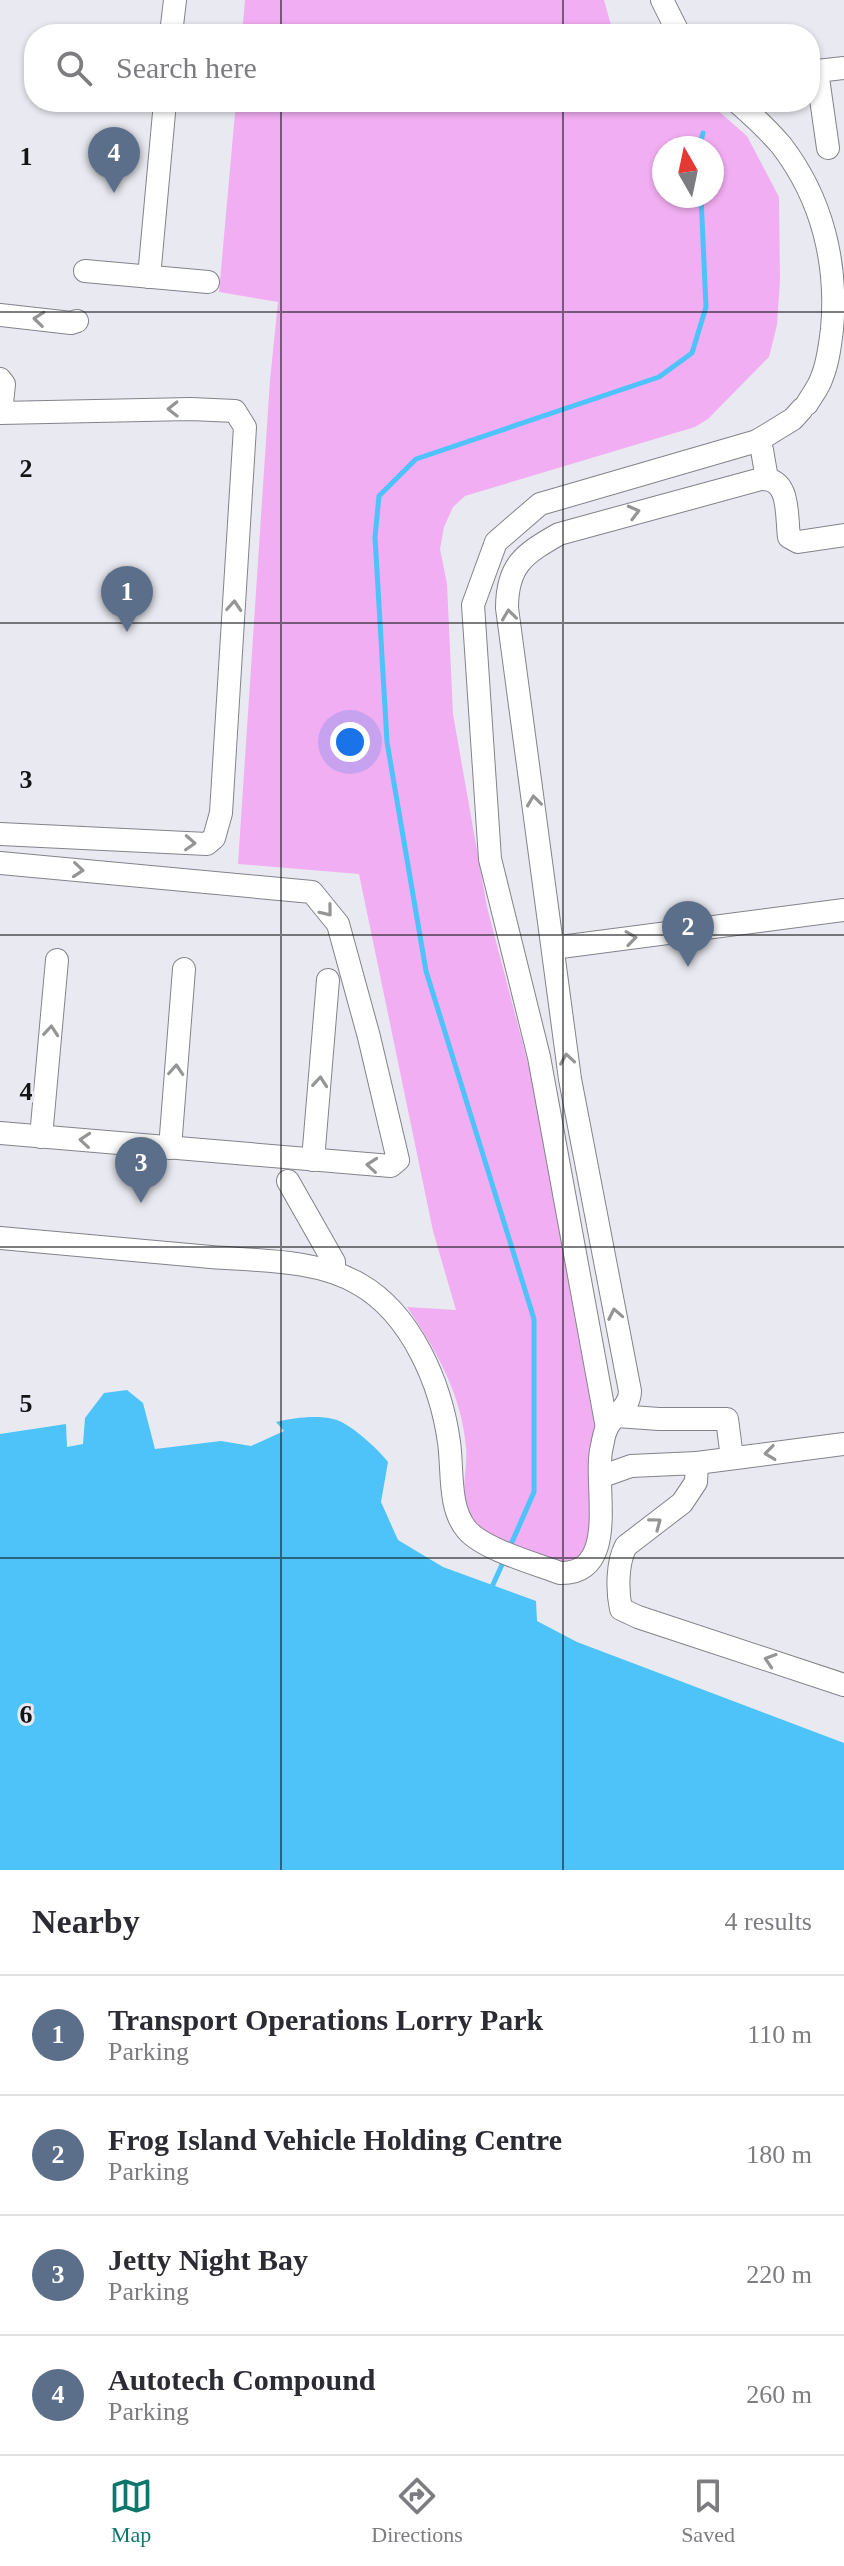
<!DOCTYPE html>
<html lang="en">
<head>
<meta charset="utf-8">
<style>
	body { margin:0; font-family:"Times New Roman",serif; background:#f7f7f7; color:#2b2b33 }
	.compass { position:absolute; left:652px; top:136px; width:72px; height:72px; border-radius:50%; background:#fff; box-shadow:0 2px 6px #0004; rotate:351deg }
	.you { position:absolute; left:350px; top:742px; width:28px; height:28px; margin:-20px; border:6px solid #fff; border-radius:50%; background:#1a73e8; box-shadow:0 0 0 12px #1a73e833 }
	.badge { display:grid; place-items:center; width:52px; height:52px; border-radius:50%; background:#0f766e; color:#fff; font-size:26px; font-weight:700 }
	.pin { position:absolute; translate:-50% -66px; filter:drop-shadow(0 2px 4px #0008) }
	.pin::after { content:''; position:absolute; top:42px; width:28px; height:24px; background:inherit; clip-path:polygon(0 0,100% 0,50% 100%) }
	.list { margin:0; padding:0; list-style:none }
	h2 { display:flex; justify-content:space-between; align-items:center; height:104px; margin:0; padding:0 32px; font-size:34px }
	h2 small { font-size:26px; font-weight:400; color:#7c7c81 }
	.list li { display:grid; grid-template-columns:52px 1fr auto; gap:24px; align-items:center; box-sizing:border-box; height:120px; padding:0 32px; border-top:2px solid #e1e1e2 }
	.list b { display:block; font-size:30px; white-space:nowrap }
	.list p { margin:0; font-size:26px; white-space:nowrap; color:#7c7c81 }
	.list em { font-size:26px; font-style:normal; color:#7c7c81 }
	.icon { flex:none; width:44px; height:44px; fill:none; stroke:currentColor; stroke-width:2; stroke-linecap:round; stroke-linejoin:round }
	.map { position:relative; flex:none; width:844px; height:1870px; overflow:hidden }
	.search { position:absolute; background:#fff; box-shadow:0 2px 6px #0004; left:24px; right:24px; top:24px; height:88px; display:flex; align-items:center; gap:20px; box-sizing:border-box; padding:0 28px; border-radius:32px; color:#7c7c81; font-size:30px }
	.sheet { height:584px; background:#fff }
	nav { display:flex; justify-content:space-around; align-items:center; box-sizing:border-box; height:112px; border-top:2px solid #e1e1e2; background:#fff; font-size:22px; color:#7c7c81 }
	nav a { display:grid; justify-items:center; gap:4px }
	nav .on { color:#0f766e }
	.map>svg:first-child { display:block }
</style>
</head>
<body>
<div class="map">
<svg width="844" height="1870" viewBox="0 0 844 1870">
	<rect width="100%" height="100%" fill="#e9eaf1"/>
	<g fill="#f2aef2" fill-rule="evenodd">
		<path d="M245 0H604L611 25 616 24 630 34H242Z"/>
		<path d="M236 102H708L747 136 779 197 780 281 777 325 769 357 708 419 695 427 465 496 453 507 444 527 440 549 447 584 453 714 487 907 531 1075 594 1423 600 1540 575 1567 478 1532C474 1525 469 1518 467 1510 460 1490 468 1469 466 1448 462 1395 436 1350 407 1307L456 1310 433 1231 359 874 238 864 270 380 278 302 219 292ZM664 148H712V196H664Z"/>
	</g>
	<path fill="#4dc3f9" d="M127 1390 143 1403 155 1449 221 1441 251 1446 284 1431 276 1422C293 1418 316 1415 333 1419 348 1421 379 1450 388 1462L381 1502 398 1540 443 1567 536 1601 537 1621 577 1642 844 1743V1870H0V1434L66 1424 67 1447 83 1444 85 1418 104 1393Z"/>
	<g fill="none" stroke-linecap="round" stroke-linejoin="round">
		<g stroke="#4dc3f9" stroke-width="5">
			<path d="M699 148 703 133"/>
			<path d="M509 1549 534 1492V1319L426 971 387 742 375 537 379 496 416 459 659 377 692 353 706 307 701 196"/>
			<path d="M491 1589 505 1558"/>
		</g>
		<g stroke="#82838a" stroke-width="24">
			<g id="minor">
				<path d="M662 0 679 34"/>
				<path d="M171 34 175 0"/>
				<path d="M737 102C752 115 768 130 781 145 822 198 838 263 832 329 830 345 828 363 822 377 819 387 812 395 807 404"/>
				<path d="M828 148 817 71 844 68"/>
				<path d="M85 271 208 282"/>
				<path d="M149 277 165 102"/>
				<path d="M0 315 71 323 77 321"/>
				<path d="M0 379 4 384 1 413"/>
				<path d="M0 413 191 409 235 411 245 427 221 813 214 838 207 844 0 834"/>
				<path d="M757 441 762 450 767 479"/>
				<path d="M0 863 312 892 338 924 369 1037 398 1160 391 1166 0 1133"/>
				<path d="M553 948 844 910"/>
				<path d="M41 1137 57 960"/>
				<path d="M170 1148 184 969"/>
				<path d="M313 1160 328 980"/>
				<path d="M288 1181 334 1262V1272"/>
				<path d="M0 1238C70 1244 141 1251 211 1257 259 1261 317 1259 359 1284 412 1314 441 1385 449 1442 453 1470 448 1508 467 1530 483 1549 536 1564 560 1573 622 1574 592 1482 602 1446 603 1440 605 1432 607 1427 615 1414 630 1407 630 1391L570 1079 507 608C507 565 524 554 559 534L761 479C791 478 786 515 789 537L798 542 844 535"/>
				<path d="M617 1416 659 1419H727L732 1458"/>
				<path d="M607 1428 539 1057 490 859 473 605 496 542 540 504 757 441 793 419 802 409"/>
				<path d="M697 1463 844 1444"/>
				<path d="M600 1477 631 1466 697 1463 696 1482 682 1503 626 1546C617 1562 617 1591 621 1609L638 1617 844 1685"/>
			</g>
		</g>
		<use href="#minor" stroke="#fff" stroke-width="22"/>
	</g>
	<defs><path id="oneway-chevron" d="M-2-3.5L2.5 0L-2 3.5" fill="none" stroke-width="1.6" stroke-linecap="round" stroke-linejoin="round" transform="scale(2)"/></defs>
	<g stroke="#959596">
		<use href="#oneway-chevron" transform="translate(39 319) rotate(-174)"/>
		<use href="#oneway-chevron" transform="translate(173 409) rotate(179)"/>
		<use href="#oneway-chevron" transform="translate(634 512) rotate(-15)"/>
		<use href="#oneway-chevron" transform="translate(234 606) rotate(-86)"/>
		<use href="#oneway-chevron" transform="translate(509 615) rotate(-97)"/>
		<use href="#oneway-chevron" transform="translate(534 801) rotate(-97)"/>
		<use href="#oneway-chevron" transform="translate(190 843) rotate(3)"/>
		<use href="#oneway-chevron" transform="translate(78 870) rotate(5)"/>
		<use href="#oneway-chevron" transform="translate(327 911) rotate(51)"/>
		<use href="#oneway-chevron" transform="translate(631 938) rotate(-8)"/>
		<use href="#oneway-chevron" transform="translate(51 1031) rotate(-85)"/>
		<use href="#oneway-chevron" transform="translate(567 1059) rotate(-99)"/>
		<use href="#oneway-chevron" transform="translate(176 1070) rotate(-86)"/>
		<use href="#oneway-chevron" transform="translate(320 1082) rotate(-85)"/>
		<use href="#oneway-chevron" transform="translate(85 1140) rotate(-175)"/>
		<use href="#oneway-chevron" transform="translate(372 1165) rotate(-175)"/>
		<use href="#oneway-chevron" transform="translate(615 1314) rotate(-101)"/>
		<use href="#oneway-chevron" transform="translate(770 1453) rotate(173)"/>
		<use href="#oneway-chevron" transform="translate(656 1523) rotate(-37)"/>
		<use href="#oneway-chevron" transform="translate(770 1660) rotate(-162)"/>
	</g>
	<path fill="none" stroke="#131416" stroke-width="2" stroke-opacity="0.55" d="M281 0V34M563 0V34M281 102V1870M563 102V1870M0 312H844M0 623H844M0 935H844M0 1247H844M0 1558H844"/>
	<g font-size="26" text-anchor="middle" font-weight="bold" fill="#131416" stroke="#e9eaf1" stroke-width="6" stroke-linejoin="round" paint-order="stroke">
		<text x="26" y="165">1</text>
		<text x="26" y="477">2</text>
		<text x="26" y="788">3</text>
		<text x="26" y="1100">4</text>
		<text x="26" y="1412">5</text>
		<text x="26" y="1723">6</text>
	</g>
</svg>
<svg class="compass" viewBox="-18 -18 36 36"><path d="M0-13l5 13h-10z" fill="#e53935"/><path d="M0 13l5-13h-10z" fill="#7c7c81"/></svg>
<div class="you"></div>
<div class="pin badge" style="left:127px;top:632px;background:#5c6f8a">1</div>
<div class="pin badge" style="left:688px;top:967px;background:#5c6f8a">2</div>
<div class="pin badge" style="left:141px;top:1203px;background:#5c6f8a">3</div>
<div class="pin badge" style="left:114px;top:193px;background:#5c6f8a">4</div>
<div class="search"><svg class="icon" aria-label="search" viewBox="0 0 24 24"><circle cx="10" cy="10" r="6"/><path d="M15 15l6 6"/></svg>Search here</div>
</div>
<section class="sheet">
<h2>Nearby<small>4 results</small></h2>
<ul class="list">
<li><span class="badge" style="background:#5c6f8a">1</span><div><b>Transport Operations Lorry Park</b><p>Parking</p></div><em>110 m</em></li>
<li><span class="badge" style="background:#5c6f8a">2</span><div><b>Frog Island Vehicle Holding Centre</b><p>Parking</p></div><em>180 m</em></li>
<li><span class="badge" style="background:#5c6f8a">3</span><div><b>Jetty Night Bay</b><p>Parking</p></div><em>220 m</em></li>
<li><span class="badge" style="background:#5c6f8a">4</span><div><b>Autotech Compound</b><p>Parking</p></div><em>260 m</em></li>
</ul>
</section>
<nav>
<a class="on"><svg class="icon" aria-label="map" viewBox="0 0 24 24"><path d="M3 6l6-2 6 2 6-2v14l-6 2-6-2-6 2zM9 4v14M15 6v14"/></svg>Map</a>
<a><svg class="icon" aria-label="directions" viewBox="0 0 24 24"><path d="M12 3l9 9-9 9-9-9zM9 14v-3h6M13 9l2 2-2 2"/></svg>Directions</a>
<a><svg class="icon" aria-label="saved" viewBox="0 0 24 24"><path d="M7 4h10v16l-5-4-5 4z"/></svg>Saved</a>
</nav>
</body>
</html>
